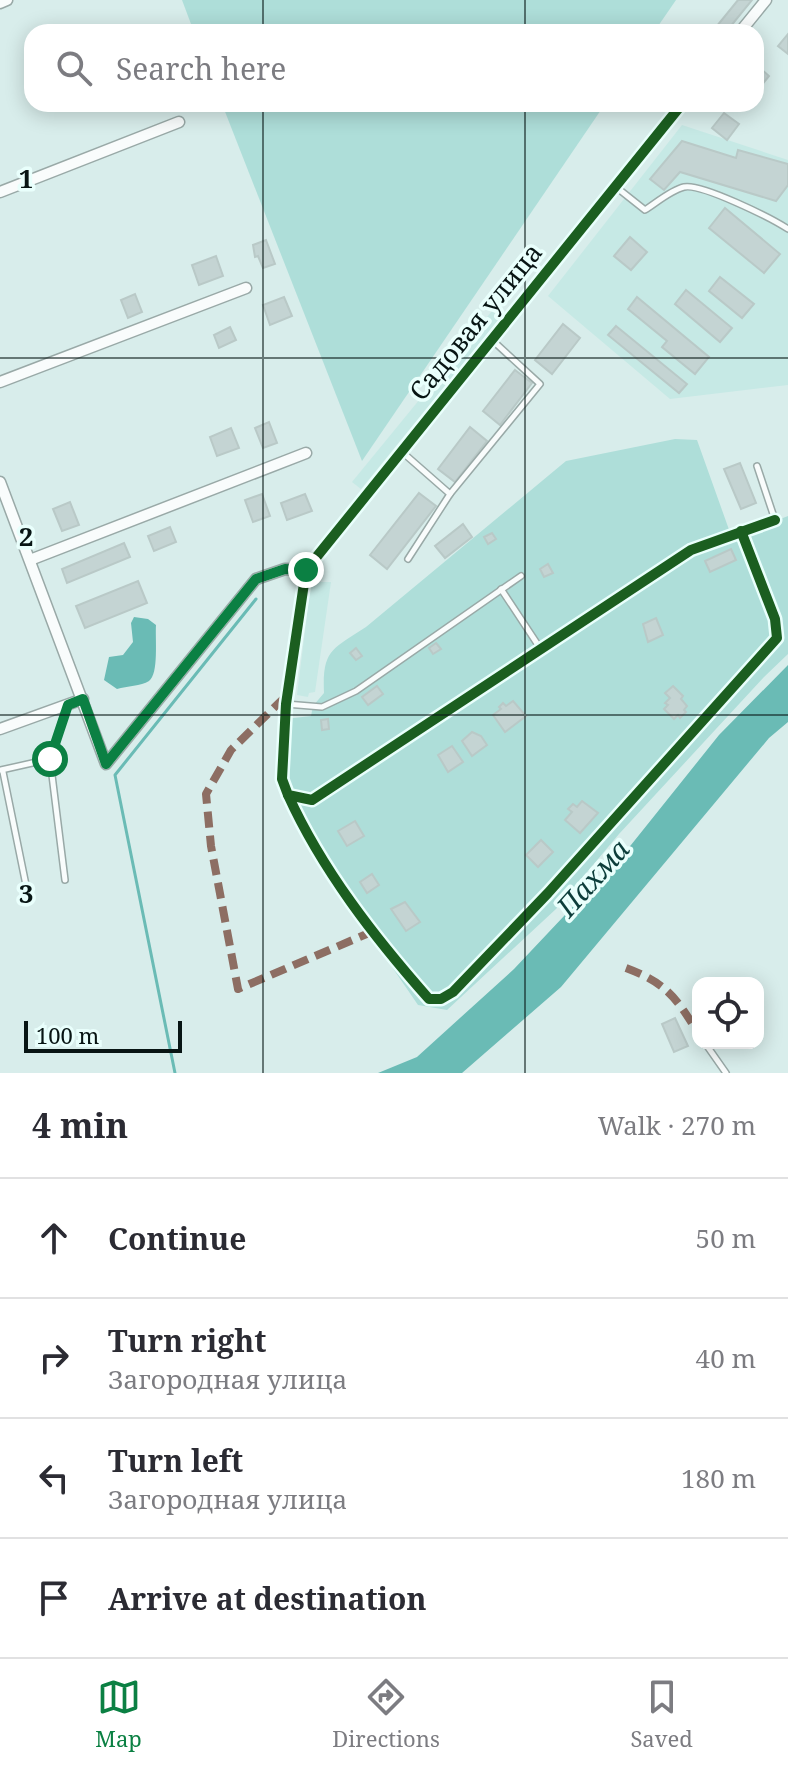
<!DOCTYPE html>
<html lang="en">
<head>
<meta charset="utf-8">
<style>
	body { margin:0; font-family:"Noto Serif",serif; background:#f7f7f7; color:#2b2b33 }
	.controls { position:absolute; right:24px; bottom:24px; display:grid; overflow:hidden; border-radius:16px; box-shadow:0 4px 20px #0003 }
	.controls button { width:72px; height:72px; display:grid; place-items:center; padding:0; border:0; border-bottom:2px solid #e1e1e2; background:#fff; color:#2b2b33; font:40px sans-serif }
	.scale { position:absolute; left:24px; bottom:20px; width:158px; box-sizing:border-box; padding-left:8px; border:4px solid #081514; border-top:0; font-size:22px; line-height:28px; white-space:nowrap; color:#081514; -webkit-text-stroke:6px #e9fffc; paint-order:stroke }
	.stop { position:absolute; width:24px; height:24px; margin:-18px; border:6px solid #0b8043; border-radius:50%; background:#fff }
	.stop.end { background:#0b8043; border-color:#fff; box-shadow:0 2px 8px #0008 }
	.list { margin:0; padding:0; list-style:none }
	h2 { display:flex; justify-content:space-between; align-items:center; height:104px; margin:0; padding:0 32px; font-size:34px }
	h2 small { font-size:26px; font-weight:400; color:#7c7c81 }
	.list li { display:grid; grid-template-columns:52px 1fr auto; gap:24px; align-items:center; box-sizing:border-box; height:120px; padding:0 32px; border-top:2px solid #e1e1e2 }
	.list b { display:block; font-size:30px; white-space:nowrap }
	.list p { margin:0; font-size:26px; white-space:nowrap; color:#7c7c81 }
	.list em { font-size:26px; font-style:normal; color:#7c7c81 }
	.icon { flex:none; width:44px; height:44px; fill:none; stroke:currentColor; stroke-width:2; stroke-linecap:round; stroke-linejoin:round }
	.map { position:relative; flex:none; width:788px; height:1073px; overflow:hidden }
	.search { position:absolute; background:#fff; box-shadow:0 4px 20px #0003; left:24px; right:24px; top:24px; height:88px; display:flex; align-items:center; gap:20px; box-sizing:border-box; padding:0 28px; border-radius:24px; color:#7c7c81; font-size:30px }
	.sheet { height:584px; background:#fff }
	nav { display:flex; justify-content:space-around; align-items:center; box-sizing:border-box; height:112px; border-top:2px solid #e1e1e2; background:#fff; font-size:22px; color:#7c7c81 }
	nav a { display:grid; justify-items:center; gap:4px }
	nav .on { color:#0b8043 }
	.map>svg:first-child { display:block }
</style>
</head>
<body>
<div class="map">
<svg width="788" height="1073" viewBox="0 0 788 1073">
	<rect width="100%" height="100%" fill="#d8edeb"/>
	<g fill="#c6e9e5">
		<path d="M682 125 788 160V385L670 399 548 296Z"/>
		<path d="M492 311 500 318 361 489 352 482Z"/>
		<path d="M311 582H331L315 692 309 693 308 697 297 695Z"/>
	</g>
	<g fill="#aeded9">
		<path d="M182 0H676L654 32H194Z"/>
		<path d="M222 104H605L362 461Z"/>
		<path d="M675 439 697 440 732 538 788 516V654L764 677 619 834 556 909 447 1010 418 1005 368 932 291 794 285 719 311 716 313 706 324 693C322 649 333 649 366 627L566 461Z"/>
	</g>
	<g fill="#6abbb5">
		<path d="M134 617 148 619 156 625C155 638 159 674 149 681 141 686 127 686 117 689L104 680 109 657 123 655 133 642 131 623Z"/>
		<path d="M788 665V722L769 738 561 987 462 1073H378L417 1057 514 969 631 845 719 735Z"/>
	</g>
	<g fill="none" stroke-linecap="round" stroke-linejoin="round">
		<path stroke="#6abbb5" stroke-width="3" d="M175 1073 115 775 256 599"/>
	</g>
	<g fill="#c4d4d3" stroke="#b9c9c7" stroke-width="2">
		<path d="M738 0H752L726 32H712Z"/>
		<path d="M788 34V54L778 46Z"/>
		<path d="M760 68 769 76 756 92V72Z"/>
		<path d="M724 113 739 124 727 140 712 128Z"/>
		<path d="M682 141 736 158 738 150 788 164V185L776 201 680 172 664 190 650 179Z"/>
		<path d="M725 208 780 254 764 273 709 228Z"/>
		<path d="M630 237 647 252 631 270 614 256Z"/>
		<path d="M266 240 275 264 263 268 258 256 255 257 253 245Z"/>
		<path d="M216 256 223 276 199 285 192 265Z"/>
		<path d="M720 277 754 304 742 318 709 291Z"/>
		<path d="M686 290 732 328 720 342 675 304Z"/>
		<path d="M135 294 142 312 128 318 121 300Z"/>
		<path d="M284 297 292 316 270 325 263 305Z"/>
		<path d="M637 297 709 357 695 374 662 347 667 341 628 309Z"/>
		<path d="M563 324 580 338 552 374 535 360Z"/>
		<path d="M616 326 687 384 679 393 608 335Z"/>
		<path d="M230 327 236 340 219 348 214 335Z"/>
		<path d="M515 370 532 383 500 425 483 411Z"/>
		<path d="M269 422 277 443 263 448 255 428Z"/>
		<path d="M470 427 487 441 455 482 438 469Z"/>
		<path d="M231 428 239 448 217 456 210 437Z"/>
		<path d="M740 463 756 503 741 509 724 469Z"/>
		<path d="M419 493 436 506 387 569 370 555Z"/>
		<path d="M262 494 270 516 253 522 245 500Z"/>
		<path d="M305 494 312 511 287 520 281 503Z"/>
		<path d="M70 502 79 525 62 531 53 509Z"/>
		<path d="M463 524 472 537 445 558 435 546Z"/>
		<path d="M170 527 176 542 154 551 148 536Z"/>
		<path d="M492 533 496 539 488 544 484 537Z"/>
		<path d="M124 543 130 557 67 583 62 569Z"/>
		<path d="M731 549 736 560 710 572 705 561Z"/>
		<path d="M548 564 553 573 544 577 540 569Z"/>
		<path d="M138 581 147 603 85 628 76 606Z"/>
		<path d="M656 618 663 635 648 642 643 624Z"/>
		<path d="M436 643 441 649 433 654 429 648Z"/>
		<path d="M356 648 362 656 356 660 350 653Z"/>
		<path d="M377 686 383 694 368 705 362 697Z"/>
		<path d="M673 686 683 696 681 699 687 706 684 710 686 712 680 718 678 715 674 719 664 709 668 705 665 703 670 698 665 693Z"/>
		<path d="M513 701 526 716 505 732 493 715 501 709 499 707 503 703 506 706Z"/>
		<path d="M328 719 329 729 322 730 321 720Z"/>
		<path d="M472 732 481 736 487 745 472 756 462 741Z"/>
		<path d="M452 746 463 762 448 772 438 755Z"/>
		<path d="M582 801 598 813 580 833 565 820 572 812 568 809 573 804 577 807Z"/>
		<path d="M355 821 364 836 347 846 338 831Z"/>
		<path d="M541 840 553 852 538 867 526 855Z"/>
		<path d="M372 874 379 885 367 893 360 882Z"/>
		<path d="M405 902 420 922 406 931 391 909Z"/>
		<path d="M675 1018 688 1046 674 1052 662 1024Z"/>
	</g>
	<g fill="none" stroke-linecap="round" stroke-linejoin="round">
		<g stroke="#99a9a7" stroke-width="8">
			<g id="lane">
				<path d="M616 187 645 210C656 203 671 190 684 187 701 183 771 218 788 229"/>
				<path d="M401 451 450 494 540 384 491 339"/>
				<path d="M757 466 775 520"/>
				<path d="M408 559 450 494"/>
				<path d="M501 589 540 648"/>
				<path d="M286 704 322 707 356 691 521 576"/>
				<path d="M50 759 65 880"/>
				<path d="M1 770 50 759 67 706"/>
				<path d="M3 772 27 890"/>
				<path d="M705 1043 726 1073"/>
			</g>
		</g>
		<g stroke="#99a9a7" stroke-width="13">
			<g id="street">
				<path d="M0 3 7 0"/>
				<path d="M740 32 766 0"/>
				<path d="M682 104 306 570 286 704 282 779 288 795 312 800 691 550 775 520"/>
				<path d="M0 192 179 122"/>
				<path d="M0 382 246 288"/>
				<path d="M0 482 106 764 256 579 285 569 306 570"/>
				<path d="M30 560 306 453"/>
				<path d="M0 729 83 699"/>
				<path d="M288 795C322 870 375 938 429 999H441L453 992 548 893 777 638 775 619 741 531"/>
			</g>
		</g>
		<use href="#lane" stroke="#f9fcfc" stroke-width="5"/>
		<use href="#street" stroke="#f9fcfc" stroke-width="10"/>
		<g stroke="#8d6e63" stroke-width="8" stroke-dasharray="16 8" stroke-linecap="butt">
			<path d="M285 697 231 750 206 794 211 846 238 989 369 933 373 929"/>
			<path d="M626 968C666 983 676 997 698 1033"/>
		</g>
		<g stroke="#e9fffc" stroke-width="15">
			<g id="cycleway">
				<path d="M682 104 306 570 286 704 282 779 288 795 312 800 691 550 775 520"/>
				<path d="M288 795C322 870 375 938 429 999H441L453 992 548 893 777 638 775 619 741 531"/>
			</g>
		</g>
		<use href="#cycleway" stroke="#1b5e20" stroke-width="10"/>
	</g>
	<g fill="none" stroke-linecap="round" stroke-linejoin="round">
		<path stroke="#0b8043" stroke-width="10" d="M50 759 68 705 83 699 106 764 256 579 285 569 306 570"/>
	</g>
	<path fill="none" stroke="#081514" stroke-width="2" stroke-opacity="0.55" d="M263 0V32M525 0V32M263 104V1073M525 104V1073M0 358H788M0 715H788"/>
	<g text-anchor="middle" stroke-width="7" stroke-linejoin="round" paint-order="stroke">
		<g font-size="26" fill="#081514" stroke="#e9fffc">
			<text transform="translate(476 322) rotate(-51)" y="9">Садовая улица</text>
		</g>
		<g font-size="28" font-style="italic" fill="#0c3d3a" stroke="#e9fffc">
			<text transform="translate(593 878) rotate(-48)" y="10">Пахма</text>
		</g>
	</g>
	<g font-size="26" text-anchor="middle" font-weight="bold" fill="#081514" stroke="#e9fffc" stroke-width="7" stroke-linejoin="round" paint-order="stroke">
		<text x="26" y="188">1</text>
		<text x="26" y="546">2</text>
		<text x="26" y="903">3</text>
	</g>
</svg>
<div class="controls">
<button><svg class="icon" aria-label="locate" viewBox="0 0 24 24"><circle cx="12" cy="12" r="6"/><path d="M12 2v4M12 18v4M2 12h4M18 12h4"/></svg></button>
</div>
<div class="scale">100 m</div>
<div class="stop" style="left:50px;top:759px"></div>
<div class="stop end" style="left:306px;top:570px"></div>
<div class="search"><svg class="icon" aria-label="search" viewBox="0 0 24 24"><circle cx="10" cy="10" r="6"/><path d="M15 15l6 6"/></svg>Search here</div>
</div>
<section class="sheet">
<h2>4 min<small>Walk · 270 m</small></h2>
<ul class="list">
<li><svg class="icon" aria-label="ahead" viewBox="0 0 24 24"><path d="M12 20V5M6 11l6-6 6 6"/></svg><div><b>Continue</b></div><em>50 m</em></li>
<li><svg class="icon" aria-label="right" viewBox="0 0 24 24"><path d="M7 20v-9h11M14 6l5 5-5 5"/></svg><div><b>Turn right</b><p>Загородная улица</p></div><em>40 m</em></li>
<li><svg class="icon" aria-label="left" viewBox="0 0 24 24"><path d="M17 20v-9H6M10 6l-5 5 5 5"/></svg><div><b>Turn left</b><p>Загородная улица</p></div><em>180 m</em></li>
<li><svg class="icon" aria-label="arrive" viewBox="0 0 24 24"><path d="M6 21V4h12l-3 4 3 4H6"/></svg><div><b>Arrive at destination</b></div></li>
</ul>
</section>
<nav>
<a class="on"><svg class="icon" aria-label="map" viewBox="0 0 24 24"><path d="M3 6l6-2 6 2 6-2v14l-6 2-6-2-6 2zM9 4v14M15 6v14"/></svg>Map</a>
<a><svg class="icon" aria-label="directions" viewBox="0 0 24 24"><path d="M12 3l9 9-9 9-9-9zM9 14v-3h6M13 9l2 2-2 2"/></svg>Directions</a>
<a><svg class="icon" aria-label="saved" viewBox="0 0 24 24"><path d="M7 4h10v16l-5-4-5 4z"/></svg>Saved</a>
</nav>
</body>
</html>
